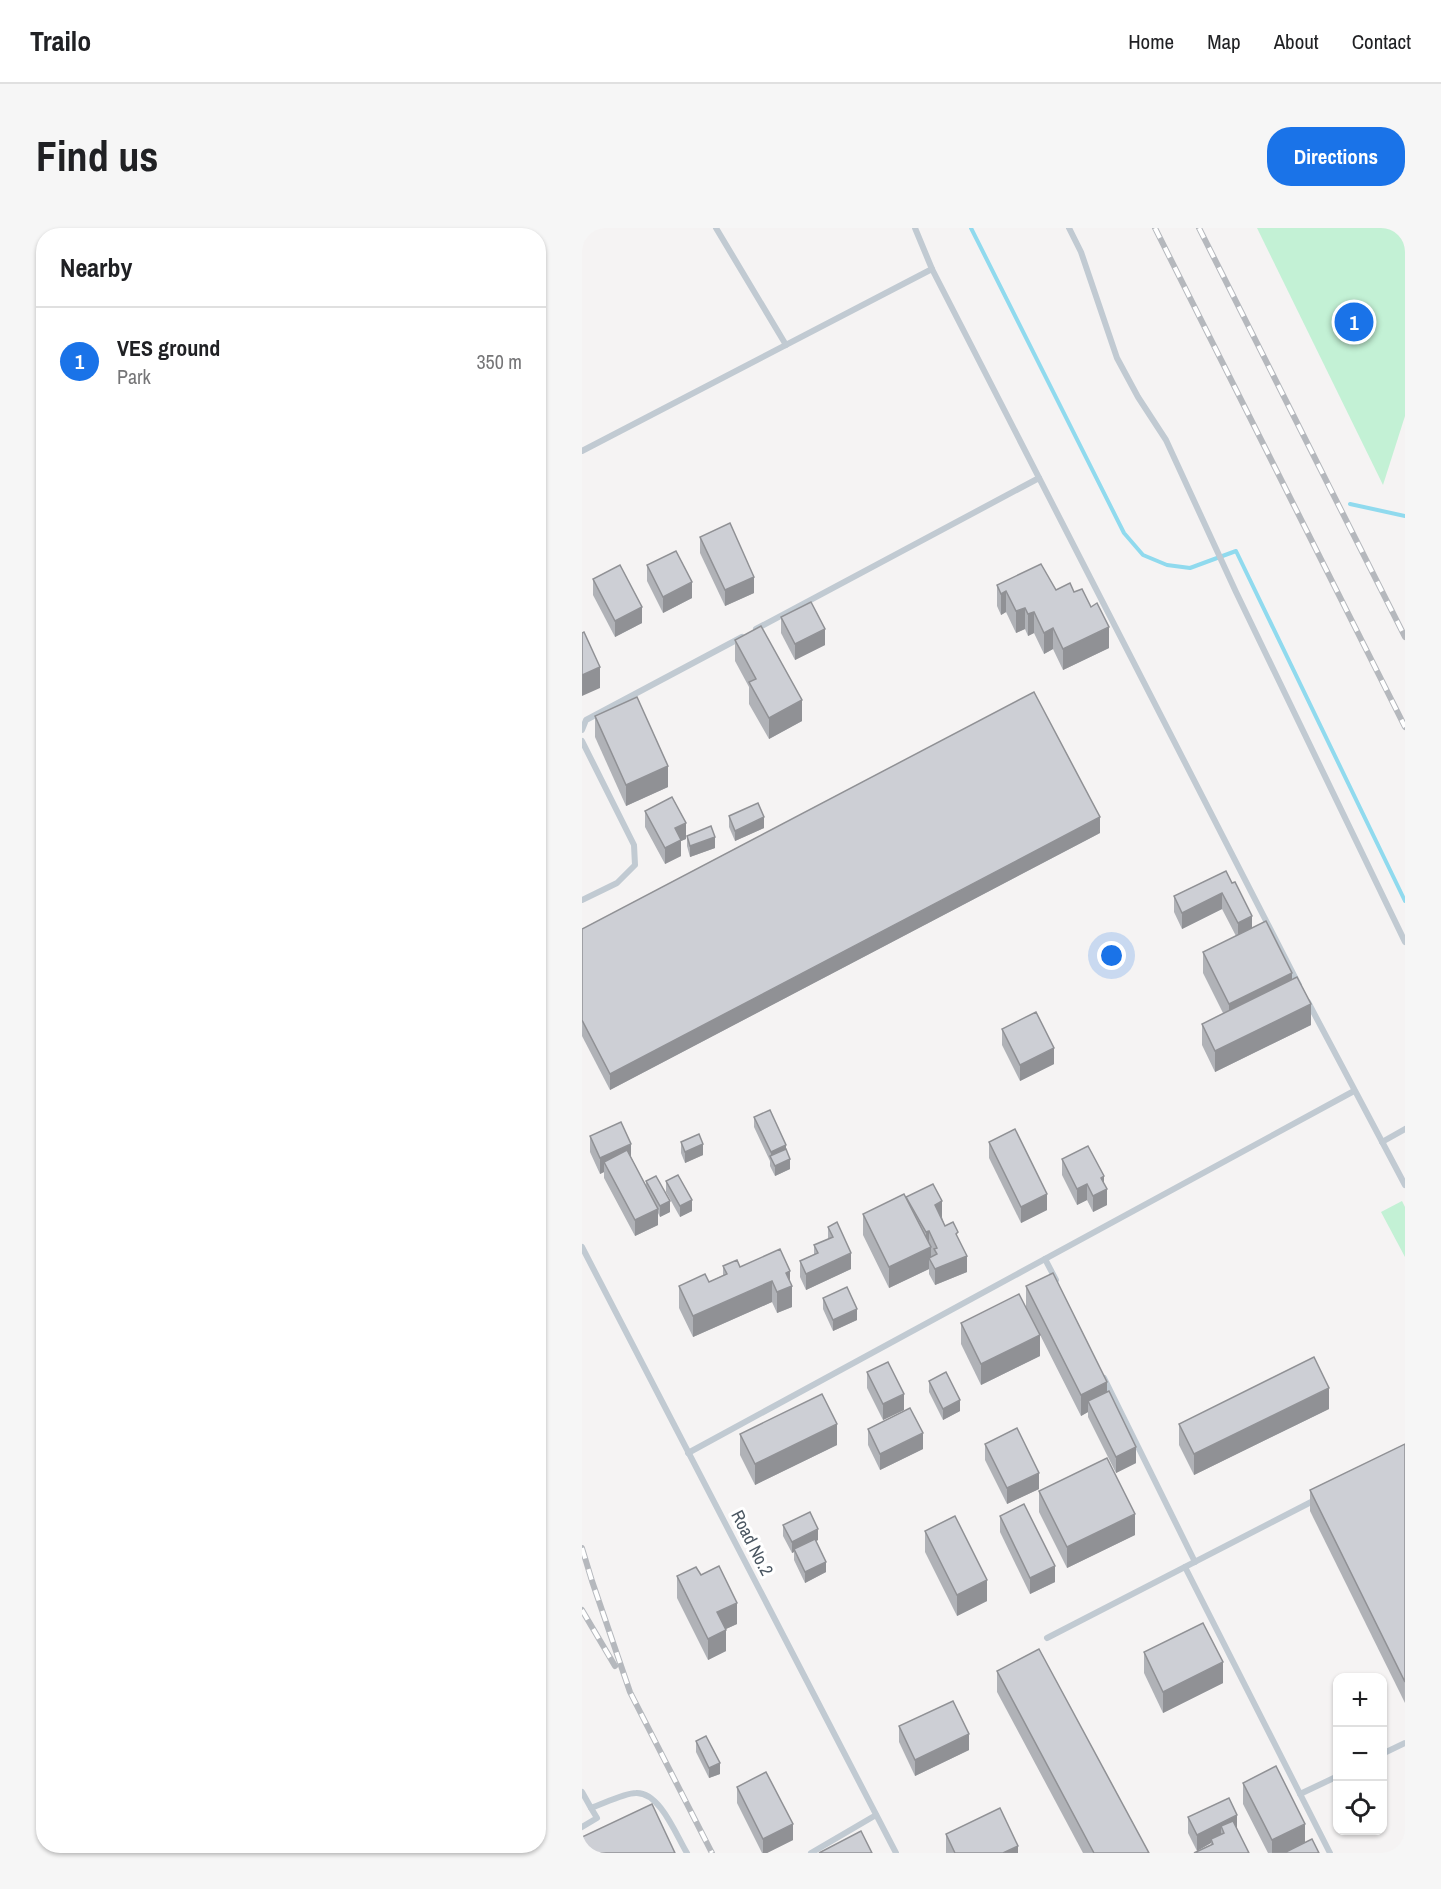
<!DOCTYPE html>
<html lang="en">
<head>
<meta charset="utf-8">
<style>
	body { margin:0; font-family:"Archivo Narrow",sans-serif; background:#f6f6f6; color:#202124 }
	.controls { position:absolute; right:18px; bottom:18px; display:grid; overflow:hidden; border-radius:12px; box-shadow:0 2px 4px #0004 }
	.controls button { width:54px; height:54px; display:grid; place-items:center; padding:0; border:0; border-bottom:2px solid #e0e0e0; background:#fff; color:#202124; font:30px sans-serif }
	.you { position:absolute; left:530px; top:728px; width:21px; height:21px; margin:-15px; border:4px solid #fff; border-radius:50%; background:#1a73e8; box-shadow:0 0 0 9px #1a73e833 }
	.badge { display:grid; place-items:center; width:39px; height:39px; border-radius:50%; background:#1a73e8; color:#fff; font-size:20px; font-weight:700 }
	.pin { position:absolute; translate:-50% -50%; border:3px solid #fff; box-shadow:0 2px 6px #0006 }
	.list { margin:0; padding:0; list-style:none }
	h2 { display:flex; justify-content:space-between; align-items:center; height:78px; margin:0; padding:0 24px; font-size:26px }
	h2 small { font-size:20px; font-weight:400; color:#757577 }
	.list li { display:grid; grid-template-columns:39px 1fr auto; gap:18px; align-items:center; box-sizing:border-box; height:108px; padding:0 24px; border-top:2px solid #e0e0e0 }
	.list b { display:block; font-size:22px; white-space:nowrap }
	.list p { margin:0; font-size:20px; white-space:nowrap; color:#757577 }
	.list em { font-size:20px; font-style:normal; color:#757577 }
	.icon { flex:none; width:33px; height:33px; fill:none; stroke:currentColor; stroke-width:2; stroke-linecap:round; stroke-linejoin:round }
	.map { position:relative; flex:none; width:823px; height:1625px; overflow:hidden; border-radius:24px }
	header { display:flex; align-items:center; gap:36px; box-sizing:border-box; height:84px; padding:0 30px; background:#fff; border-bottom:2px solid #e0e0e0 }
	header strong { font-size:28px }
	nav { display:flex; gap:33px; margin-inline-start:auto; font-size:21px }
	.intro { display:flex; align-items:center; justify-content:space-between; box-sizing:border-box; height:144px; padding:0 36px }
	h1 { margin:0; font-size:42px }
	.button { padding:15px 27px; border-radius:24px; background:#1a73e8; color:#fff; font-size:21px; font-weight:700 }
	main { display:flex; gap:36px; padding:0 36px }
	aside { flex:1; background:#fff; border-radius:24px; box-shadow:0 2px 4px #0004 }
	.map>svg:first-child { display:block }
</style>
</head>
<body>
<header>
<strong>Trailo</strong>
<nav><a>Home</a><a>Map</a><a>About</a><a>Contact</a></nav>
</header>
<div class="intro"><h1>Find us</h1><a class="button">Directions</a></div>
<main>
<aside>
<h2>Nearby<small></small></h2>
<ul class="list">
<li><span class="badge">1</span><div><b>VES ground</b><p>Park</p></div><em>350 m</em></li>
</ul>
</aside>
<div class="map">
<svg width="823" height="1625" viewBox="0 0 823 1625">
	<rect width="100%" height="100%" fill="#f5f3f3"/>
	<g fill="#c3f1d5">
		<path d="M675 0H823V188L801 257Z"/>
		<path d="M820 973 823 979V1029L799 984Z"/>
	</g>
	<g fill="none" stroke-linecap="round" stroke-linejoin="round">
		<g stroke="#90daee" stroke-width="4">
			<path d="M389 0 542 305 561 327 585 337 608 340 654 323 823 673"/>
			<path d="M768 276 823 288"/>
		</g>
		<g stroke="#c1cad2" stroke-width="6">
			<path d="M134 0 204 117"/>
			<path d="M333 0 350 41 717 757"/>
			<path d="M487 0 499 24 535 130 556 169 584 212 654 364 823 714"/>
			<path d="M0 223 350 41"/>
			<path d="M174 401 457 250"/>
			<path d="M0 502 4 492 160 409"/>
			<path d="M0 513 52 617 53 637 35 655 0 672"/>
			<path d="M726 774 823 957"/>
			<path d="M800 914 823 901"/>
			<path d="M0 1019 314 1625"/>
			<path d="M463 1031 474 1052"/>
			<path d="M522 1150 613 1334"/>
			<path d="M106 1225 772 863"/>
			<path d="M603 1339 748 1625"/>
			<path d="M465 1410 733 1272"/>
			<path d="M800 1526 823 1515"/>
			<path d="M0 1564 9 1580C21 1576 42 1565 54 1565 78 1564 94 1607 105 1625"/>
			<path d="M718 1566 756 1548"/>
			<path d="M0 1599 15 1590 9 1580"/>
			<path d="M229 1625 294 1587"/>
		</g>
		<g stroke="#b5b8bd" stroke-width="6">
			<g id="rail">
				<path d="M573 0 823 499"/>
				<path d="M617 0 823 409"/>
				<path d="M0 1320 10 1353 48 1464 130 1625"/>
				<path d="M0 1382 33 1438"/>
			</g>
		</g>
		<use href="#rail" stroke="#fff" stroke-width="4" stroke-dasharray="11" stroke-linecap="butt"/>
	</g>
	<g fill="#b0b2b7">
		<path d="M118 309 172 365 143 378 118 325Z"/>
		<path d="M65 337 110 370 81 385 65 353Z"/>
		<path d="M11 351 60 395 33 409 11 367Z"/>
		<path d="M415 357 474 362 527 420 481 442 471 421 462 426 452 405 446 408 443 401 434 405 424 384 419 387 415 378Z"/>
		<path d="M199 389 243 417 213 432 199 405Z"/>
		<path d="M153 412 220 493 187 511 167 476V459L153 433Z"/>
		<path d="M13 488 86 559 44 578 13 509Z"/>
		<path d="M63 583 104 611 99 613V628L83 636 63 599Z"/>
		<path d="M147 588 182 600 153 613 147 599Z"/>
		<path d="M518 605 28 862 0 808V701Z"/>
		<path d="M105 608 133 620 108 629 105 618Z"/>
		<path d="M644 643 670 700 710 751 729 797 633 844 620 817V796L641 785 621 745V724L654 708 640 681 600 701 592 684V668Z"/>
		<path d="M420 801 472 836 438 853 420 817Z"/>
		<path d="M172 889 204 921 208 941 193 948 188 938V933L172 899Z"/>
		<path d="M8 908 49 929 64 958V953L88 984 78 989 76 985V997L53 1008 22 950V944L18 946 8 924Z"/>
		<path d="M99 914 121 927 103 935 99 925Z"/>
		<path d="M407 914 465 982 439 995 407 930Z"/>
		<path d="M480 931 522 956 525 977 511 984 505 972 495 977 480 947Z"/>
		<path d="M84 953 110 983 98 989 84 964Z"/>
		<path d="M324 970 360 989 363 998 376 1010 385 1044 353 1057 347 1046V1041L307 1060 281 1007V986Z"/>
		<path d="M246 999 269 1041 224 1062 218 1049V1033L232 1026V1017L246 1011Z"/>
		<path d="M141 1038 158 1039 208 1054 210 1079 195 1085 190 1074 111 1109 97 1080V1058L127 1054 141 1047Z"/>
		<path d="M444 1058 525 1164 554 1235 534 1245 506 1189V1184L499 1188 444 1079Z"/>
		<path d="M241 1070 275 1092 251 1103 241 1081Z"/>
		<path d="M379 1095 458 1128 399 1157 379 1116Z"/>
		<path d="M285 1144 322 1182 301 1192 285 1160Z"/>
		<path d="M347 1153 378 1183 361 1192 347 1164Z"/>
		<path d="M747 1181 612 1247 597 1217V1196Z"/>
		<path d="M286 1201 341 1221 298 1242 286 1217Z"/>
		<path d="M158 1206 255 1217 173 1257 158 1227Z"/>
		<path d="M403 1216 457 1261 425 1276 403 1232Z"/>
		<path d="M823 1216V1475L728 1283V1262Z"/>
		<path d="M457 1263 553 1307 485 1340 457 1284Z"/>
		<path d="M418 1288 473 1354 448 1366 418 1304Z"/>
		<path d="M201 1297 236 1312 234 1313 244 1344 223 1355 212 1332V1324L210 1325 201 1308Z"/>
		<path d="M343 1303 405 1373 375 1388 343 1324Z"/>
		<path d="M119 1347 155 1396 144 1401V1423L126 1432 95 1370V1348Z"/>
		<path d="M562 1424 641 1455 581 1485 562 1445Z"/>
		<path d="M415 1443 567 1625H501L415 1464Z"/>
		<path d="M317 1498 387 1522 333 1548 317 1514Z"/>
		<path d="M114 1513 138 1546 127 1550 114 1524Z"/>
		<path d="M661 1555 723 1615 737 1625H686L661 1576Z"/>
		<path d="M155 1559 211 1612 185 1625H180L155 1575Z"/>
		<path d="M606 1589 655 1600 629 1617V1615L615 1623 606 1605Z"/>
		<path d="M364 1606 436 1625H364Z"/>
	</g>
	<g fill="#909195">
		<path d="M172 349V365L143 378V362Z"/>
		<path d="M110 354V370L81 385V369Z"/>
		<path d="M424 363V384L419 387V366Z"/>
		<path d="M60 379V395L33 409V393Z"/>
		<path d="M443 380V401L434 405V383Z"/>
		<path d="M452 384V405L446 408V386Z"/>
		<path d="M527 399V420L481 442V421Z"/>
		<path d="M471 400V421L462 426V405Z"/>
		<path d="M243 401V417L213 432V416Z"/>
		<path d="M18 439V460L0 468V447Z"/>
		<path d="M220 472V493L187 511V490Z"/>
		<path d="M86 538V559L44 578V557Z"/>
		<path d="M182 589V600L153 613V603Z"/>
		<path d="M518 589V605L28 862V846Z"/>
		<path d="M104 595V611L99 613V628L83 636V620L93 600Z"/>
		<path d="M133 609V620L108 629V618Z"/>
		<path d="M640 665V681L600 701V685Z"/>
		<path d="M670 688V704L656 711V695Z"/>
		<path d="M710 745V766L647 797V776Z"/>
		<path d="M729 776V797L633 844V823Z"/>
		<path d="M472 820V836L438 853V837Z"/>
		<path d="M49 916V932L22 934V944L18 946V930Z"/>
		<path d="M121 916V927L103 935V924Z"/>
		<path d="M204 917V927L189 928V924Z"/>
		<path d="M208 931V941L193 948V938Z"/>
		<path d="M522 948V962L525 961V977L511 984V968L519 950Z"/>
		<path d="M505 956V972L495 977V961Z"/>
		<path d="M465 966V982L439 995V979Z"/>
		<path d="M110 972V983L98 989V978Z"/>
		<path d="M88 973V984L78 989V978Z"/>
		<path d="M360 973V989L353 993V977Z"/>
		<path d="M76 981V997L53 1008V992Z"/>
		<path d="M347 1003V1019L344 1020V1004Z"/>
		<path d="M349 1019V1033L347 1030V1041L307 1060V1039Z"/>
		<path d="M269 1025V1041L224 1062V1046Z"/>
		<path d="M385 1028V1044L353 1057V1041Z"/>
		<path d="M208 1043V1058H210V1079L195 1085V1064L204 1045Z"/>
		<path d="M190 1053V1074L111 1109V1088Z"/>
		<path d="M275 1081V1092L251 1103V1092Z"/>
		<path d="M458 1107V1128L399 1157V1136Z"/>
		<path d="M525 1154V1175L506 1173V1184L499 1188V1167Z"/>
		<path d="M747 1160V1181L612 1247V1226Z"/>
		<path d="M322 1166V1182L301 1192V1176Z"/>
		<path d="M378 1172V1183L361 1192V1181Z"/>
		<path d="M255 1196V1217L173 1257V1236Z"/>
		<path d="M341 1205V1221L298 1242V1226Z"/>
		<path d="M554 1219V1235L534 1245V1229Z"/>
		<path d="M457 1245V1261L425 1276V1260Z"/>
		<path d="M553 1286V1307L485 1340V1319Z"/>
		<path d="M236 1301V1312L213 1323 212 1321V1324L210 1325V1314Z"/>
		<path d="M244 1334V1344L223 1355V1344Z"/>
		<path d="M473 1338V1354L448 1366V1350Z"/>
		<path d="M405 1352V1373L375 1388V1367Z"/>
		<path d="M155 1375V1396L135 1405V1384Z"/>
		<path d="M144 1402V1423L126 1432V1411Z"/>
		<path d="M641 1434V1455L581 1485V1464Z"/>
		<path d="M387 1506V1522L333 1548V1532Z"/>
		<path d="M138 1535V1546L127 1550V1540Z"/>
		<path d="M655 1587V1603L642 1605 639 1598V1611H629V1615L615 1623V1607Z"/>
		<path d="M211 1596V1612L185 1625H181V1611Z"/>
		<path d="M723 1596V1617L707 1625H690V1612Z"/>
		<path d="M436 1618V1625H421Z"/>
	</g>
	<g fill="#cdcfd5" stroke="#909195" stroke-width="1.5">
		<path d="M148 295 172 349 143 362 118 309Z"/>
		<path d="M94 323 110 354 81 369 65 337Z"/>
		<path d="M459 336 474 362 488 355 492 364 500 361 509 379 515 375 527 399 481 421 471 400 462 405 452 384 446 386 443 380 434 383 424 363 419 366 415 357Z"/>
		<path d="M38 337 60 379 33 393 11 351Z"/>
		<path d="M229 374 243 401 213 416 199 389Z"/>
		<path d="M179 398 220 472 187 490 167 454 174 451 153 412Z"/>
		<path d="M2 404 18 439 0 447V405Z"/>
		<path d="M452 464 518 589 28 846 0 792V701Z"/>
		<path d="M55 469 86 538 44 557 13 488Z"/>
		<path d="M90 569 104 595 93 600 99 612 83 620 63 583Z"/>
		<path d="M176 575 182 589 153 603 147 588Z"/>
		<path d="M129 598 133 609 108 618 105 608Z"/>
		<path d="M644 643 650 655 653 654 670 688 656 695 640 665 600 685 592 668Z"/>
		<path d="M684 693 710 745 647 776 621 724Z"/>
		<path d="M715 749 729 776 633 823 620 796Z"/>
		<path d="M454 784 472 820 438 837 420 801Z"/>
		<path d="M188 882 204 917 189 924 172 889Z"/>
		<path d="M39 894 49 916 18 930 8 908Z"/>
		<path d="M433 901 465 966 439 979 407 914Z"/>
		<path d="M117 906 121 916 103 924 99 914Z"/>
		<path d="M506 918 522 948 519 950 525 961 511 968 505 956 495 961 480 931Z"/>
		<path d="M204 921 208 931 193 938 188 928Z"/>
		<path d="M45 922 76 981 53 992 22 934Z"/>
		<path d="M96 947 110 972 98 978 84 953Z"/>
		<path d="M74 948 88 973 78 978 64 953Z"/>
		<path d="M351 956 360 973 353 977 363 998 371 994 376 1004 374 1006 385 1028 353 1041 347 1030 355 1026 352 1021 355 1020 347 1003 344 1004 324 969Z"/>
		<path d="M322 966 349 1019 307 1039 281 986Z"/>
		<path d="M255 994 269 1025 224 1046 218 1033 236 1025 232 1017 251 1009 246 999Z"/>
		<path d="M198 1021 208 1043 204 1045 210 1058 195 1064 190 1053 111 1088 97 1058 123 1046 127 1054 145 1046 141 1038 155 1032 158 1039Z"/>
		<path d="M471 1045 525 1154 499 1167 444 1058Z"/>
		<path d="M265 1059 275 1081 251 1092 241 1070Z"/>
		<path d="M437 1066 458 1107 399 1136 379 1095Z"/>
		<path d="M732 1129 747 1160 612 1226 597 1196Z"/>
		<path d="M306 1134 322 1166 301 1176 285 1144Z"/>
		<path d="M364 1144 378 1172 361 1181 347 1153Z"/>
		<path d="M527 1163 554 1219 534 1229 506 1173Z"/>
		<path d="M240 1166 255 1196 173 1236 158 1206Z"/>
		<path d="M328 1180 341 1205 298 1226 286 1201Z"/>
		<path d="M435 1200 457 1245 425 1260 403 1216Z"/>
		<path d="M823 1216V1454L728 1262Z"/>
		<path d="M525 1230 553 1286 485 1319 457 1263Z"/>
		<path d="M442 1276 473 1338 448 1350 418 1288Z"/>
		<path d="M228 1284 236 1301 210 1314 201 1297Z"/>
		<path d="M373 1288 405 1352 375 1367 343 1303Z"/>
		<path d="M233 1311 244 1334 223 1344 212 1321Z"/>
		<path d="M137 1338 155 1375 135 1384 144 1402 126 1411 95 1348 114 1339 119 1347Z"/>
		<path d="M621 1395 641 1434 581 1464 562 1424Z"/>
		<path d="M457 1421 567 1625H512L415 1443Z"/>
		<path d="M371 1473 387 1506 333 1532 317 1498Z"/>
		<path d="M124 1508 138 1535 127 1540 114 1513Z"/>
		<path d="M694 1538 723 1596 690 1612 661 1555Z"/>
		<path d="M184 1544 211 1596 181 1611 155 1559Z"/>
		<path d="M647 1570 655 1587 615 1607 606 1589Z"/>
		<path d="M70 1576 93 1625H0V1609Z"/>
		<path d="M418 1580 436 1618 421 1625H373L364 1606Z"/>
		<path d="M651 1593 667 1625H612L631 1616 629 1611 642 1605 639 1598Z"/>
		<path d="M279 1603 290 1625H237Z"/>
		<path d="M730 1611 737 1625H702Z"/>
	</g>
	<g text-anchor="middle" stroke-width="6" stroke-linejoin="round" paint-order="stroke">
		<g font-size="18" fill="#4a5661" stroke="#fff">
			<text transform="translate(170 1315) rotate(63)" y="6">Road No.2</text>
		</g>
	</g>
</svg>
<div class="controls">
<button>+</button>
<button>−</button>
<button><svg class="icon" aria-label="locate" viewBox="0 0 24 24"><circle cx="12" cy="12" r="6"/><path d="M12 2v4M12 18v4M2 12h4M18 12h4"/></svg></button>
</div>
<div class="you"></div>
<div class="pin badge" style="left:772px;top:94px">1</div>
</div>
</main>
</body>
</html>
